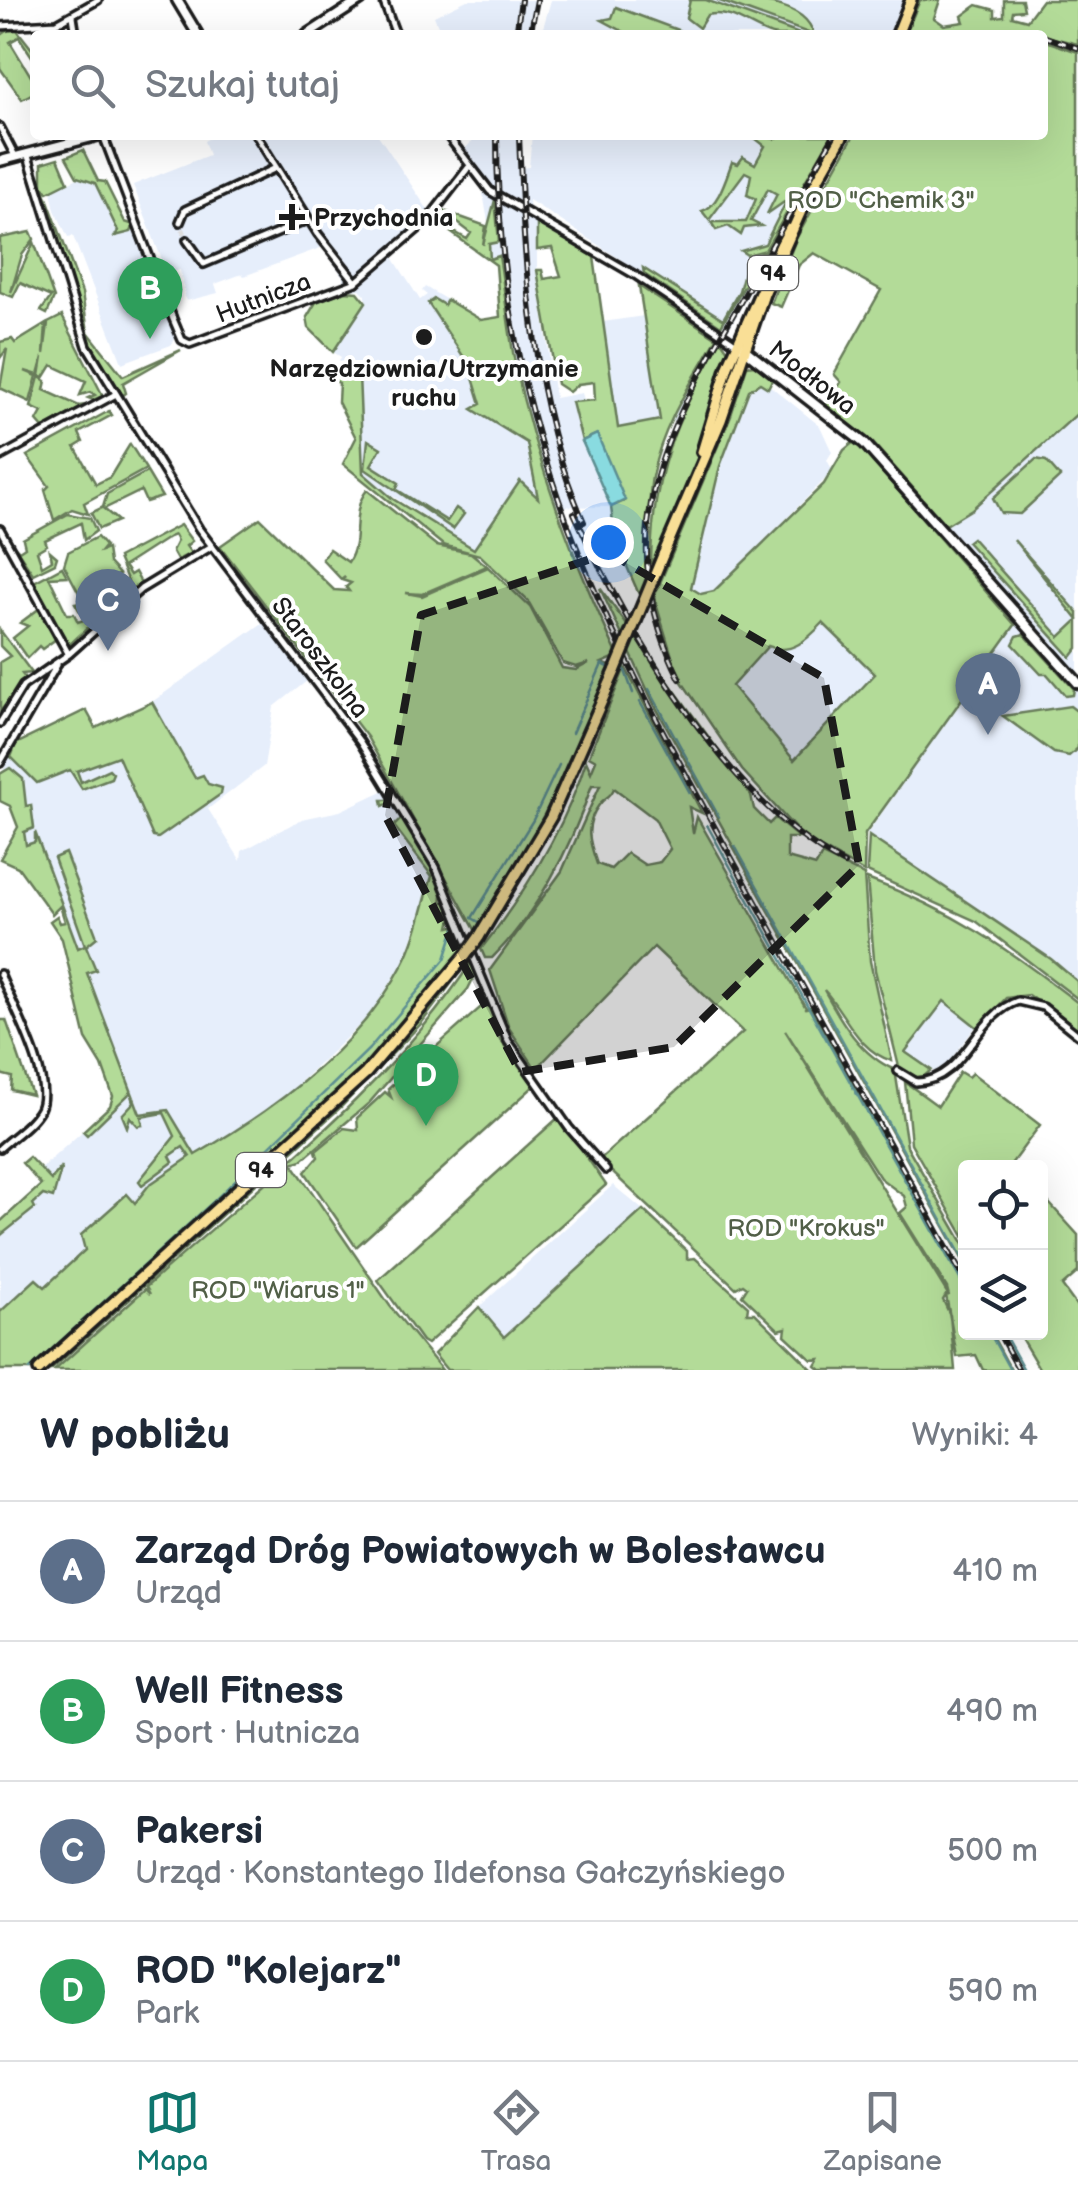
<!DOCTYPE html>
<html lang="pl">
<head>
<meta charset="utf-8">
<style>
	body { margin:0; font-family:"Balsamiq Sans",sans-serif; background:#f6f6f7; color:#1f2937 }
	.controls { position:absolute; right:30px; bottom:30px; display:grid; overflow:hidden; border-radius:10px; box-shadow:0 10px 40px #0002 }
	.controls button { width:90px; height:90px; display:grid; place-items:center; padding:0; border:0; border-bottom:2px solid #e0e1e3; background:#fff; color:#1f2937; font:50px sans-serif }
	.you { position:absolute; left:608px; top:542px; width:35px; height:35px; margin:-25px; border:8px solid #fff; border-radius:50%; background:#1a73e8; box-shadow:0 0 0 15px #1a73e833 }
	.badge { display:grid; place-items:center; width:65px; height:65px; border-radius:50%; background:#0f766e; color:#fff; font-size:32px; font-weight:700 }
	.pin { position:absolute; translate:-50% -82px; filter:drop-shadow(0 2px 5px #0008) }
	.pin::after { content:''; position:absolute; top:52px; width:35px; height:30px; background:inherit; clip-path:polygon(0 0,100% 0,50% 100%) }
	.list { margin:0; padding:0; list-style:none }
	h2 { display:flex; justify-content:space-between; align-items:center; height:130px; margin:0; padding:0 40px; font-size:42px }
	h2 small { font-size:32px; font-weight:400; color:#747a83 }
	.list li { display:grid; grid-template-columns:65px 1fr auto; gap:30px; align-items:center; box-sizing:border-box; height:140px; padding:0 40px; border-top:2px solid #e0e1e3 }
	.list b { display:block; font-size:38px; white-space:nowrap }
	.list p { margin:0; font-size:32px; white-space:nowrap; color:#747a83 }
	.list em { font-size:32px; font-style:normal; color:#747a83 }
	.icon { flex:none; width:55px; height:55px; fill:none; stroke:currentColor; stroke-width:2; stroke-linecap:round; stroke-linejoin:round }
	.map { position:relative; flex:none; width:1078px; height:1370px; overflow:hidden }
	.search { position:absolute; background:#fff; box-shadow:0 10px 40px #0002; left:30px; right:30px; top:30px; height:110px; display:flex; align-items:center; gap:25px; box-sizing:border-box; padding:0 35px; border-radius:10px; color:#747a83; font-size:38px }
	.sheet { height:690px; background:#fff }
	nav { display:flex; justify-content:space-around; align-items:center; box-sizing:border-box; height:140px; border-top:2px solid #e0e1e3; background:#fff; font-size:28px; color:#747a83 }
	nav a { display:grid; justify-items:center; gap:5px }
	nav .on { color:#0f766e }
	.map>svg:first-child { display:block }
</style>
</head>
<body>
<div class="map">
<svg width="1078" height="1370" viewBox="0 0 1078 1370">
	<rect width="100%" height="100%" fill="#fff"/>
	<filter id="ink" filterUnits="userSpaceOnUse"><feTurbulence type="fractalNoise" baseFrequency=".01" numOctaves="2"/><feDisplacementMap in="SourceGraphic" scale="20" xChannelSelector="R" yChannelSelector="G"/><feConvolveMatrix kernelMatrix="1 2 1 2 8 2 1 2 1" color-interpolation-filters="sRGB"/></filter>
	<g filter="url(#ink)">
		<g fill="#e6eefb">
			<path d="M467 0H539L532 35H442L434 16Z"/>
			<path d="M551 0H907L892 35H541Z"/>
			<path d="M215 135H378L428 210 389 251 420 300 427 295 422 291 425 287 481 320 500 317 541 510 501 566 343 464 356 438 338 402 368 371 363 368 359 374 339 361 341 357 333 352 366 302V295L360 289 344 291 343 277 323 247 244 276 242 274 215 284 218 293 186 301 180 270 167 273 133 185 209 155 204 141Z"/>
			<path d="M478 135H521L522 168 529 167 532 135H838L677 421 618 428 603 322 644 316 660 420H671L723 326 529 200 530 216 537 220V269L555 398 582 393 584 400 573 403 582 441 611 507 546 506 512 364 500 279 496 265 477 250 488 222 483 193 493 186 465 149Z"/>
			<path d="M80 177 93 180 119 234 135 228 176 337 171 345 122 363 73 236 68 237 55 210 51 191Z"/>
			<path d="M758 376 820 426 832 452 827 460 833 471 715 591 663 603 746 395Z"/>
			<path d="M1078 385V985L867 834 1015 625 925 521Z"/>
			<path d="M268 619 312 677 274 707 264 766 208 809 241 861 242 851 302 819 340 811 389 788 435 870 405 960 371 1014 293 1089 256 1120 195 1156 0 1340V1227L50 1181 40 1169 130 1089 44 857 24 848 18 834 29 830 1 775 16 744 86 710 96 728 152 702Z"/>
			<path d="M823 622 876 674 794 760 732 686 768 646 777 650Z"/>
			<path d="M944 1001 976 1026 939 1075 905 1052Z"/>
			<path d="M613 1185 643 1210 504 1337 479 1307Z"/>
		</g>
		<g fill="#b3db98" stroke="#687c5a" stroke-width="2.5" fill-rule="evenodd">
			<path d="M690 0H706L802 35C792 35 777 38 769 34 747 26 732 10 707 15L699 28 686 18Z"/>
			<path d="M717 0C751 0 805 0 814 35Z"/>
			<path d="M920 0H940L934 18 944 25 964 22 962 16 977 5 995 10V17L1004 16V0H1022L1024 10 1013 11 1012 16 1027 20 1042 0H1078V44L1016 29 905 35Z"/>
			<path d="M616 7 678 30 674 35H630L602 20 612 18Z"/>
			<path d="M14 26 35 53 33 58 19 37 10 42 35 83V92L22 99 0 68V36Z"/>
			<path d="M1043 40 1078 52V413L972 509 946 525 873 443 826 405 841 382 834 374 881 290 814 253 799 265 781 307 771 303 796 239 854 135H1043Z"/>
			<path d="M758 135 775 139 782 135H832L721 326 644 274 643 268 723 319 739 291 747 261 755 262 762 251 747 255 741 251 765 244 787 200 767 214 777 194 768 189 751 221 761 226 744 228 741 235 728 226 716 230 711 222H746L756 199 747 195 751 175 745 172 709 220 702 211C718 207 726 178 732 162L738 164 743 157 755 164 765 146 756 139Z"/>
			<path d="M83 150 98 181 105 182 125 222 134 225 131 232 115 236 118 231 95 183 77 177 66 157Z"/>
			<path d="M58 158 68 182 48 192 43 187 82 293 88 332 123 376 181 350 123 383 126 393 122 396 86 336 42 185V163Z"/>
			<path d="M495 200 499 242 489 244 490 259 499 256C505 291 508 328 515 363 537 466 574 561 618 656L602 663 612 667C573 762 532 845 477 933L367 737 220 546 260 518 334 590 349 591 346 587 351 583 342 580 345 576 341 579 322 559 329 549 348 562C363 541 349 512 367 490L437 546 471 553 487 566 422 594 406 593 422 596 488 567 530 607 562 668 576 670 589 663 576 667 563 663 528 601 480 555 443 545 343 464 356 438 338 402 339 383 324 375 330 364 342 370 345 365 359 374 363 473 393 499 474 549 520 481 538 498 527 443 472 409 481 404 469 365 428 303 434 299 444 305 447 300 481 320 500 317 496 265 435 221 467 239 471 233 441 210 486 226 483 245Z"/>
			<path d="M537 220 594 257 618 428 660 420 639 286 717 338C691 383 662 426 652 477 645 517 656 563 641 599L615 539 611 507 624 501 596 435 582 441 572 402 595 400 594 382 578 384 569 392 557 384 537 270H542L544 279 561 276 552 248 537 250Z"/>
			<path d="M31 232 34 239 22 255 11 292 34 242 54 298 47 314 41 311 51 297 20 283 13 297 0 292V238Z"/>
			<path d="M344 291 358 292 366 302 333 352 309 328 307 317 316 302Z"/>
			<path d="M62 316 103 396 93 400 88 398 95 395 91 392 80 395 86 381 52 365 44 378 40 376 43 357 38 375 25 371 37 376 30 402 0 388 7 349 0 358V342L12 339 15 343 46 324 44 354 48 323Z"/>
			<path d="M721 340 728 350 697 463 661 551 651 562C652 472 677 417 721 340Z"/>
			<path d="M754 365 773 378 768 388 760 383 749 390 720 466 691 588 701 594 714 591 824 484 844 450 855 441 1015 625 865 834 864 872 805 839 742 770 678 676 654 597 731 415 747 366ZM823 623 875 674 794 760 732 686 768 646C791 656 808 639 823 623Z"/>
			<path d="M39 377 46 381 44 390 79 406 86 405 43 428 37 421 42 412 31 407Z"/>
			<path d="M109 411 112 415 79 433 83 442 75 447 96 484 110 477 130 444 146 469 84 503 88 514 72 509 54 520 45 490 49 486 27 456Z"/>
			<path d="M368 440 381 448 371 465 399 483 396 489 447 521 456 508 464 514 453 529 365 469Z"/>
			<path d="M1036 459 1046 461 1060 477 1020 514 1001 513 993 498Z"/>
			<path d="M147 472 162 497 146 502 141 491 104 509 118 521 99 529 91 513 103 507 107 494Z"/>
			<path d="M68 514 90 518 96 531 84 540 81 523 45 540 47 545 37 551 42 566 52 560 50 551 57 557 55 563 33 574 15 547 19 551 25 547 23 539Z"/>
			<path d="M180 525 192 541 186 546 191 553 177 560 172 551 177 541 174 535 169 537 124 566 130 575 135 572 141 583 131 589 118 558Z"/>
			<path d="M97 537 105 546 101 551 107 549 109 563 119 574 89 595 79 593 64 565 68 552Z"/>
			<path d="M972 538 1060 637 1078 620 1014 540 1078 613V648L1071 657 967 542Z"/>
			<path d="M62 567 67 576 49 577 67 614H74L78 622 92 617 88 605 79 610 75 603 87 601 97 619 68 646 34 582Z"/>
			<path d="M600 588 751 795 754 809 769 824 775 818 799 838H787V858L816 866 822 855 864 875 870 961 892 1061C857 1051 845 1012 824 990 841 1021 860 1055 895 1070L907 1146 965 1246V1264L654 704Z"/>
			<path d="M40 608 56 639 42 649 39 646 27 658 13 638 28 626 20 623Z"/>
			<path d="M0 630 32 673 22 674 25 678 0 712V662L10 656 0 646Z"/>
			<path d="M1024 634 1074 689 1073 695 1066 696 1047 674H1041L1013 644 1017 636Z"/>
			<path d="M625 667 702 813 689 807 693 833 697 817 806 1008 810 1007 965 1287 966 1332 991 1333 1011 1370H983L976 1355 957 1357 946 1295 943 1300 950 1315 955 1370H821L816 1366 820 1359 812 1360 785 1335 786 1328 779 1330 742 1295 747 1287 743 1284 736 1288 599 1160 743 1032 654 947 536 1069 509 1028 490 970 562 871 600 785H592C570 849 540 910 492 958H485L481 949C524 894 565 828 586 761L591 772 596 760 589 756ZM614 788 655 819 670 849 660 862 645 865 627 853 611 869 597 864C590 844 583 826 599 805 604 797 611 798 614 788ZM785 1030 880 1178 904 1196 907 1207 900 1213 947 1288 949 1296Z"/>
			<path d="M152 702 195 778 203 775 208 784 222 788 221 794 158 838 153 837 118 756 77 771 81 782 109 769 113 773 111 778 82 789 70 770 37 783 11 757 16 744 86 710 96 728Z"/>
			<path d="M1070 706 1078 712V748L1069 756 1054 753 1003 716Z"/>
			<path d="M10 768 23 779 26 806 31 805 34 828 24 832 26 845 35 842V832L78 948 85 945 54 858 65 853 97 937 86 946 96 970 87 973 140 1114 168 1110 195 1155C274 1110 360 1047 403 964 417 938 423 905 432 876L394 826 401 819 392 802 383 806 382 800H393L443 887 441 904 448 898 453 913 450 927 457 925 463 938 458 945 468 946 367 1067 34 1370H0V1312L36 1279 45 1287 85 1250 81 1235 127 1194 135 1203 149 1185 190 1157 183 1147 170 1156 173 1162 142 1185 139 1181 175 1136 164 1113 141 1117 143 1125 138 1126 130 1117 127 1127 122 1115 134 1102 131 1092 87 1135 83 1131 110 1106 113 1096 102 1065 86 1039 62 939 50 921 57 916 60 923 65 922 60 906 52 914 18 867 0 859 18 827 10 806 0 801V774Z"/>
			<path d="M869 836 1051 959 1077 981 1078 999 976 921 867 872Z"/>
			<path d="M867 879C955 911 1005 947 1078 1003V1031L1028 995 1006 998 978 1028 944 1001 905 1052 931 1070 919 1081 900 1071 875 970Z"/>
			<path d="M472 961 475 975 468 989 369 1103 302 1160 292 1163 390 1306 442 1370H55L145 1289 150 1294 146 1287C258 1186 389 1089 472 961Z"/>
			<path d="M463 968 420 1025 342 1106 51 1370H46C188 1241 343 1119 463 968Z"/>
			<path d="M488 1001 498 1037 534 1086 356 1247 305 1172 318 1157 316 1151 344 1128 358 1130 357 1118 385 1092 391 1097 388 1089Z"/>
			<path d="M0 1020H6L32 1095 11 1090 12 1077 0 1074Z"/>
			<path d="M960 1072 968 1077 972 1073 1040 1125 1011 1164 1013 1167 966 1168 965 1238 911 1143 905 1082 938 1106Z"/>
			<path d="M559 1117 606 1185 427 1344 422 1341 378 1280Z"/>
			<path d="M29 1157 51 1180 62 1166 53 1198 43 1195 33 1204 35 1208 0 1236V1222L41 1185 22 1163Z"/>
			<path d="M1041 1194 1078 1235V1272L1062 1286 1078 1308V1370H1040L1018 1333 1040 1332Z"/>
			<path d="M643 1210 687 1251V1259L695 1258 748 1306 747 1313H755L813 1370H447L434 1354 479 1307 504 1337Z"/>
		</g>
		<path fill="#89dbe0" stroke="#5d8f92" stroke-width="2.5" d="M597 434 625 500 611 507 582 441Z"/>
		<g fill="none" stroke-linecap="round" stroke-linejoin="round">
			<g stroke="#5d8f92" stroke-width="2.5">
				<path d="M624 668 633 693"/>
				<path d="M649 689 719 817"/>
				<path d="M640 702 690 793"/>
				<path d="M572 733 602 664 608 667"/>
				<path d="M707 825 966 1290"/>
				<path d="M735 846 966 1264"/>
				<path d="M479 922 472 918 533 820 559 765"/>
				<path d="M989 1332 1010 1370"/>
				<path d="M1003 1332 1024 1370"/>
				<path d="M29 1370 214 1201 369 1049 445 959 455 928"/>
			</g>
			<path stroke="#ddd" stroke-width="5" stroke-dasharray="5 2.5" stroke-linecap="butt" d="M180 222 187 240"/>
			<g stroke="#1c1c1c" stroke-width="12">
				<g id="street">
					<path d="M383 0 396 35"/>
					<path d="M73 16 76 35"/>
					<path d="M0 26 57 23 98 0"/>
					<path d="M0 127 15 156"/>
					<path d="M103 135 173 319 182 340 190 344 356 282 426 222 468 168"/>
					<path d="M256 135 318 234 356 282"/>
					<path d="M447 135 490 191 635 275 737 344"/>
					<path d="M28 156 87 346 199 529 360 742 436 867 508 1041 569 1128 606 1170"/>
					<path d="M180 222 185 210 276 168"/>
					<path d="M187 240 204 264 308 220"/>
					<path d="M0 457 116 394"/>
					<path d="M0 529 68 653"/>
					<path d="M0 723 23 686 69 654 141 589 212 546"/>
					<path d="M0 763 57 665"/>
					<path d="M0 974C12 1005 54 1079 40 1109 32 1124 12 1137 0 1148"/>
					<path d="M898 1071 916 1082C965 1081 975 1015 1018 1001L1043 1007 1078 1035"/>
				</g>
			</g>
			<g stroke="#1c1c1c" stroke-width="15">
				<g id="secondary">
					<path d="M177 0 198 35"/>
					<path d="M307 35 361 0"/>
					<path d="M0 161 100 135"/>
					<path d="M740 346 864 443 1078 683"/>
				</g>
			</g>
			<g stroke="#1c1c1c" stroke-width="16">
				<g id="primary">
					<path d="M897 35 911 0"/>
					<path d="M702 452 728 366 788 229"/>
					<path d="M663 555 721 420 764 294 806 200 843 135"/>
					<path d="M479 937 551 817 616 669"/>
					<path d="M39 1370 366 1073 466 955"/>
				</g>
			</g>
			<use href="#street" stroke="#fff" stroke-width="5"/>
			<use href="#secondary" stroke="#fff" stroke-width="8"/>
			<use href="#primary" stroke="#f9df96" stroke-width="9"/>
			<g stroke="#1c1c1c" stroke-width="6">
				<g id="rail">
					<path d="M516 35 521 0"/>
					<path d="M530 35 537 0"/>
					<path d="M966 35H1037"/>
					<path d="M1043 36 1078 48"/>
					<path d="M497 135C497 438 608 635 750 891 822 1021 893 1152 966 1282"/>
					<path d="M519 135C524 263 531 404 584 522"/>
					<path d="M574 513C627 630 728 803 844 864"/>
					<path d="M680 679C608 535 665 433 737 308 769 250 802 193 834 135"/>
					<path d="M998 1332 1019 1370"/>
				</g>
			</g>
			<use href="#rail" stroke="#fff" stroke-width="2.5" stroke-dasharray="8" stroke-linecap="butt"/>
			<g stroke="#1c1c1c" stroke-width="16" stroke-linecap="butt">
				<g id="primary-bridge">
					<path d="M616 669 663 555"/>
					<path d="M466 955 479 937"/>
				</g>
			</g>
			<use href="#primary-bridge" stroke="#f9df96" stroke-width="9"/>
		</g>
	</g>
	<path fill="#1c1c1c" fill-opacity="0.2" stroke="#1c1c1c" stroke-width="8" stroke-dasharray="20 12" stroke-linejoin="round" d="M609 553 824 678 859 865 674 1047 520 1072 385 815 421 615Z"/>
	<g fill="#1c1c1c" stroke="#fff" stroke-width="4">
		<path d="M287 202h10v10h10v10h-10v10h-10v-10h-10v-10h10z"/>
		<circle cx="424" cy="337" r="10"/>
	</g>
	<g text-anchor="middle" stroke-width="8" stroke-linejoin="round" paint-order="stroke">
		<g fill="#fff" stroke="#606060" stroke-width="2.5">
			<rect x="748" y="256" width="50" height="34" rx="8"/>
			<rect x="236" y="1153" width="50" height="34" rx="8"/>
		</g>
		<g font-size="22" font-weight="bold" fill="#1c1c1c">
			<text x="773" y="281">94</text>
			<text x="261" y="1178">94</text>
		</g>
		<g font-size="25" fill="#515f47" stroke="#fff">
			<text x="881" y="208">ROD "Chemik 3"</text>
			<text x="806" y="1236">ROD "Krokus"</text>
			<text x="278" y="1298">ROD "Wiarus 1"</text>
		</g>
		<g font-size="25" font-weight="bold" fill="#1c1c1c" stroke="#fff" text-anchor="start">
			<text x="314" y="226">Przychodnia</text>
			<text x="424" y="377" text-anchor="middle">Narzędziownia/Utrzymanie<tspan x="424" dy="29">ruchu</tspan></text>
		</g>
		<g font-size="25" fill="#1c1c1c" stroke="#fff">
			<text transform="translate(263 297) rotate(-21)" y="9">Hutnicza</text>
			<text transform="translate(813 377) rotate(38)" y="9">Modłowa</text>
			<text transform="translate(321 657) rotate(53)" y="9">Staroszkolna</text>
		</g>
	</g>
</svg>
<div class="controls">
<button><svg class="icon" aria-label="locate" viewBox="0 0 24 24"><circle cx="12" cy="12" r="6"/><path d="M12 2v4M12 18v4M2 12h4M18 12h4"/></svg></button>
<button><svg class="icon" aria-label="layers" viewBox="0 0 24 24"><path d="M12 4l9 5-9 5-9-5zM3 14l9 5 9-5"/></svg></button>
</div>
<div class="you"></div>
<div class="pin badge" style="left:988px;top:735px;background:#5c6f8a">A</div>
<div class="pin badge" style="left:150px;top:339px;background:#2e9e5b">B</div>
<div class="pin badge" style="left:108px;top:651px;background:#5c6f8a">C</div>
<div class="pin badge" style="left:426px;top:1126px;background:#2e9e5b">D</div>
<div class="search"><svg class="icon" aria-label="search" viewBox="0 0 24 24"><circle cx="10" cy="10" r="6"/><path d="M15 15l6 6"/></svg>Szukaj tutaj</div>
</div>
<section class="sheet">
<h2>W pobliżu<small>Wyniki: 4</small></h2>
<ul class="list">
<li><span class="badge" style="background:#5c6f8a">A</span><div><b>Zarząd Dróg Powiatowych w Bolesławcu</b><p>Urząd</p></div><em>410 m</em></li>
<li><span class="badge" style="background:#2e9e5b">B</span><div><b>Well Fitness</b><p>Sport · Hutnicza</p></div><em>490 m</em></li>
<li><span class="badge" style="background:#5c6f8a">C</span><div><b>Pakersi</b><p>Urząd · Konstantego Ildefonsa Gałczyńskiego</p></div><em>500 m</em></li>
<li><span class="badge" style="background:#2e9e5b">D</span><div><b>ROD &quot;Kolejarz&quot;</b><p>Park</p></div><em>590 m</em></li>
</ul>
</section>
<nav>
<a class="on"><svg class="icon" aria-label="map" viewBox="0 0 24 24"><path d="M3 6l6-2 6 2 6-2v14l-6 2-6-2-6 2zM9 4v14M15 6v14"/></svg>Mapa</a>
<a><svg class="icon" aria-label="directions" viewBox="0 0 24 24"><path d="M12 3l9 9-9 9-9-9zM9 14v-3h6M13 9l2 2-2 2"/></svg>Trasa</a>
<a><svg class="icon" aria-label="saved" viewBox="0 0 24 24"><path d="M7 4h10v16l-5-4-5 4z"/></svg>Zapisane</a>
</nav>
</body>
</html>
